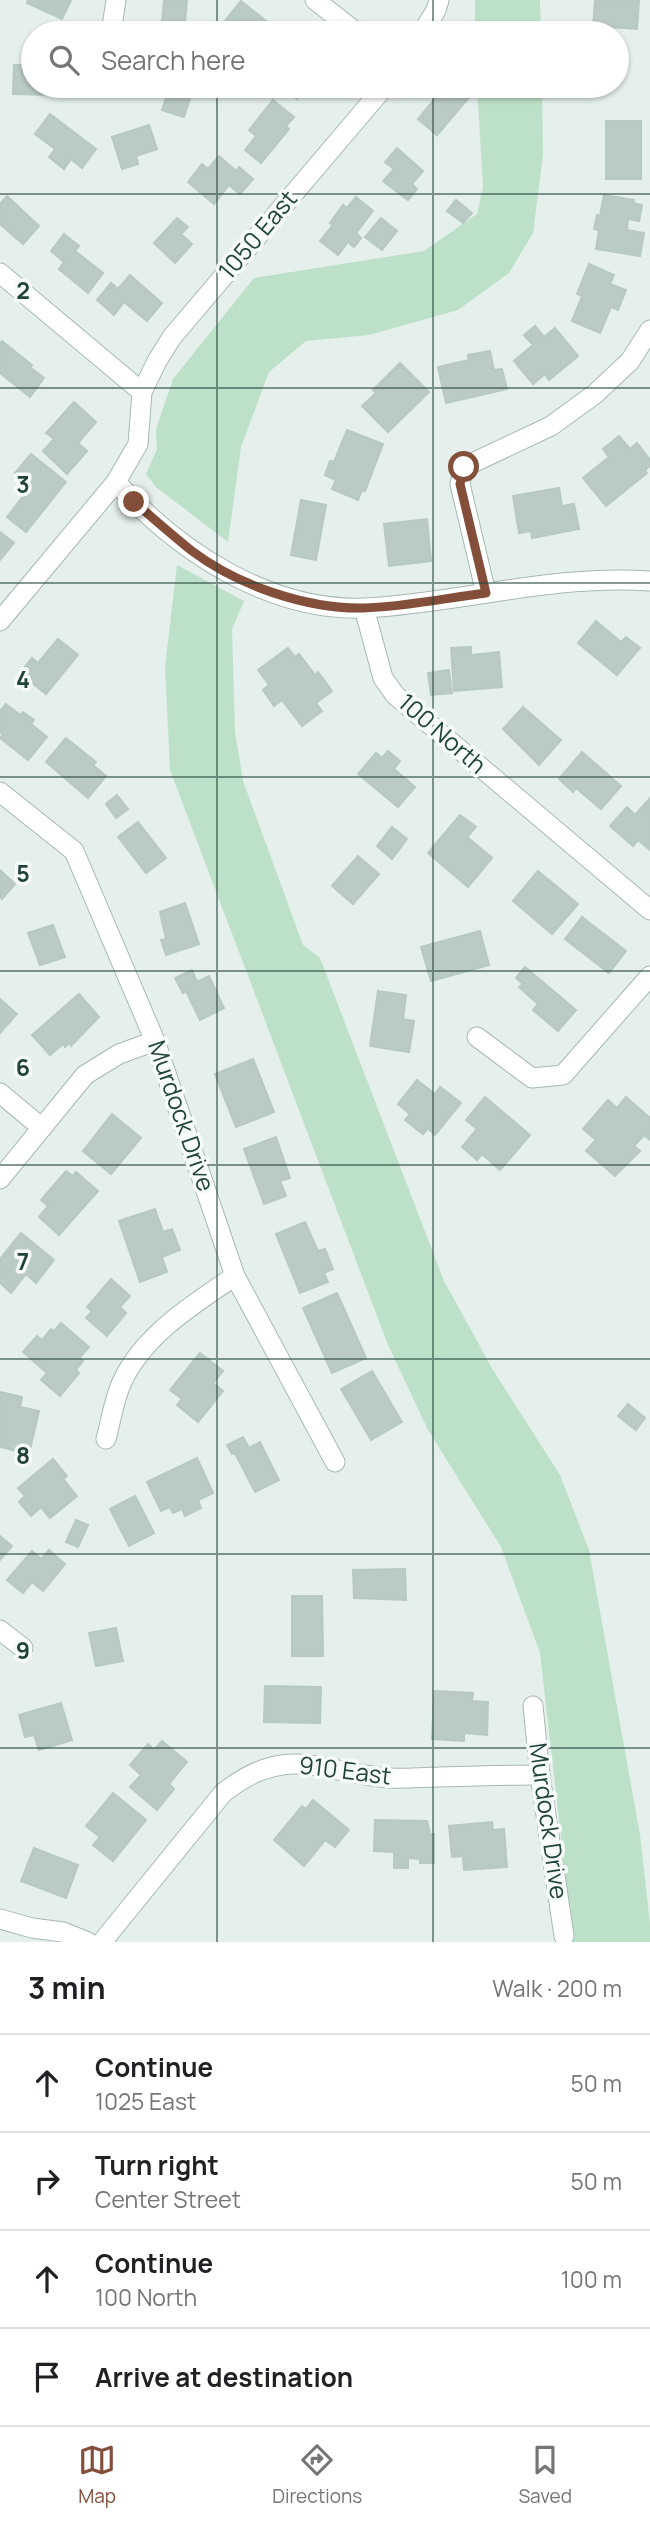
<!DOCTYPE html>
<html lang="en">
<head>
<meta charset="utf-8">
<style>
	body { margin:0; font-family:Manrope,sans-serif; background:#f2f2f2; color:#202124 }
	.stop { position:absolute; width:21px; height:21px; margin:-16px; border:5px solid #834f3b; border-radius:50%; background:#fff }
	.stop.end { background:#834f3b; border-color:#fff; box-shadow:0 2px 7px #0008 }
	.list { margin:0; padding:0; list-style:none }
	h2 { display:flex; justify-content:space-between; align-items:center; height:91px; margin:0; padding:0 28px; font-size:30px }
	h2 small { font-size:23px; font-weight:400; color:#757577 }
	.list li { display:grid; grid-template-columns:46px 1fr auto; gap:21px; align-items:center; box-sizing:border-box; height:98px; padding:0 28px; border-top:2px solid #e0e0e0 }
	.list b { display:block; font-size:26px; white-space:nowrap }
	.list p { margin:0; font-size:23px; white-space:nowrap; color:#757577 }
	.list em { font-size:23px; font-style:normal; color:#757577 }
	.icon { flex:none; width:38px; height:38px; fill:none; stroke:currentColor; stroke-width:2; stroke-linecap:round; stroke-linejoin:round }
	.map { position:relative; flex:none; width:650px; height:1942px; overflow:hidden }
	.search { position:absolute; background:#fff; box-shadow:0 2px 5px #0004; left:21px; right:21px; top:21px; height:77px; display:flex; align-items:center; gap:18px; box-sizing:border-box; padding:0 24px; border-radius:38px; color:#757577; font-size:26px }
	.sheet { height:483px; background:#fff }
	nav { display:flex; justify-content:space-around; align-items:center; box-sizing:border-box; height:98px; border-top:2px solid #e0e0e0; background:#fff; font-size:19px; color:#757577 }
	nav a { display:grid; justify-items:center; gap:4px }
	nav .on { color:#834f3b }
	.map>svg:first-child { display:block }
</style>
</head>
<body>
<div class="map">
<svg width="650" height="1942" viewBox="0 0 650 1942">
	<rect width="100%" height="100%" fill="#e5efeb"/>
	<g fill="#bde1c8">
		<path d="M475 0H540L541 33H475Z"/>
		<path d="M477 86H542L543 155 533 233 509 273 458 310 369 335 306 341 269 372 241 447 228 542 156 487 146 474 157 449 156 429 173 379 254 278 424 251 477 214 483 187Z"/>
		<path d="M177 565 244 601 232 629 235 732 243 781 303 945 320 958 444 1281 493 1370 560 1475 589 1550 640 1835 650 1923V1942H573L540 1653 501 1547 428 1430 388 1345 170 770 165 667Z"/>
	</g>
	<g fill="#bacac4" stroke="#b7c9c3" stroke-width="2">
		<path d="M28 0H71L62 19 27 3Z"/>
		<path d="M164 0H187L184 33H161Z"/>
		<path d="M595 0H639L637 29 593 26Z"/>
		<path d="M241 1 281 33H237L224 22Z"/>
		<path d="M14 65H33V86H50V95L13 94Z"/>
		<path d="M170 86H194L184 117 162 110Z"/>
		<path d="M282 86H308L297 99Z"/>
		<path d="M445 86H461L472 94 437 135 418 119Z"/>
		<path d="M273 100 294 117 286 126 289 129 261 163 245 150 256 136 249 130Z"/>
		<path d="M50 114 96 149 82 168 71 159 64 169 49 157 55 149 35 134Z"/>
		<rect x="606" y="121" width="35" height="58"/>
		<path d="M149 125 157 149 136 156 138 164 122 169 112 137Z"/>
		<path d="M397 148 423 171 412 184 417 189 408 200 383 181 394 169 385 162Z"/>
		<path d="M219 156 236 171 239 167 253 179 240 194 229 185 214 204 188 182 202 164 208 169Z"/>
		<path d="M604 195 634 200 633 203 642 205 639 221 628 219 627 230 644 233 640 256 596 249 599 230 594 229 597 215 600 216Z"/>
		<path d="M7 196 39 226 23 244 0 224V204Z"/>
		<path d="M356 197 373 211 356 233 361 238 354 247 348 242 338 255 320 241 333 225 330 223 343 205 347 208Z"/>
		<path d="M456 200 472 213 463 223 447 211Z"/>
		<path d="M177 218 188 227 181 234 192 244 175 263 154 243Z"/>
		<path d="M381 218 397 231 382 250 365 237Z"/>
		<path d="M64 234 79 246 75 251 103 273 88 293 59 269 64 262 51 251Z"/>
		<path d="M589 264 614 275 610 284 626 290 618 310 611 307 600 333 572 321 582 296 577 294Z"/>
		<path d="M130 275 162 303 147 321 124 302 114 315 97 300 111 283 118 289Z"/>
		<path d="M535 326 544 337 555 328 578 356 549 380 545 374 533 384 514 361 533 345 524 335Z"/>
		<path d="M2 341 32 365 30 367 44 378 30 397 0 373V344Z"/>
		<path d="M490 351 494 370 502 369 507 389 446 403 438 367 469 360 468 355Z"/>
		<path d="M400 363 429 392 388 432 362 406 376 393 373 390Z"/>
		<path d="M74 402 96 422 78 443 87 451 67 474 43 451 54 439 46 433Z"/>
		<path d="M347 430 383 444 365 491 362 490 358 500 332 489 336 480 325 475 330 461 334 462Z"/>
		<path d="M619 436 630 449 637 443 650 460V466L645 470 647 473 606 506 583 478 609 457 603 449Z"/>
		<path d="M31 454 66 482 26 532 7 517 31 486 15 473Z"/>
		<path d="M559 488 562 506 574 504 579 529 532 538 531 531 519 533 513 496Z"/>
		<path d="M301 500 326 505 316 560 291 555Z"/>
		<path d="M427 519 431 561 389 566 384 524Z"/>
		<path d="M0 532 14 543 0 560Z"/>
		<path d="M596 621 621 642 626 637 640 648 617 675 578 643Z"/>
		<path d="M58 639 78 655 46 694 20 673 32 658 38 663Z"/>
		<path d="M471 647V655L499 652 502 687 454 691 451 648Z"/>
		<path d="M288 648 295 657 299 654 315 675 318 672 332 691 316 703 322 711 302 726 282 700 274 706 263 690 269 685 258 670Z"/>
		<path d="M449 670 452 693 431 695 428 673Z"/>
		<path d="M6 704 20 715 23 712 34 720 31 724 47 737 28 760 0 738 3 734 0 732V711Z"/>
		<path d="M523 707 561 740 539 765 503 729Z"/>
		<path d="M66 738 96 762 93 765 106 776 88 798 46 762Z"/>
		<path d="M388 751 400 761 394 769 415 787 398 807 358 774 376 753 382 758Z"/>
		<path d="M582 752 621 786 601 809 576 788 573 792 559 779Z"/>
		<path d="M117 795 128 809 116 818 106 804Z"/>
		<path d="M650 798V850L638 840 633 846 610 826 627 807 635 815Z"/>
		<path d="M460 815 476 827 467 837 492 858 468 887 428 853Z"/>
		<path d="M138 822 166 858 146 873 118 837Z"/>
		<path d="M392 827 407 839 392 859 377 846Z"/>
		<path d="M358 856 379 874 353 904 332 886Z"/>
		<path d="M0 870 15 884 2 899 0 897Z"/>
		<path d="M538 871 578 904 552 934 513 901Z"/>
		<path d="M185 903 199 944 166 955 161 940 166 939 160 912Z"/>
		<path d="M582 917 626 951 609 973 565 939Z"/>
		<path d="M53 925 65 957 40 965 28 933Z"/>
		<path d="M480 931 489 965 431 981 421 947Z"/>
		<path d="M525 967 576 1010 558 1031 533 1010 538 1004 519 987 523 984 516 978Z"/>
		<path d="M192 970 197 982 209 976 224 1008 200 1020 186 991 183 993 175 978Z"/>
		<path d="M378 991 406 995 403 1019 414 1021 409 1052 370 1046Z"/>
		<path d="M79 994 99 1017 71 1046 69 1043 65 1047 63 1044 50 1055 32 1035Z"/>
		<path d="M0 999 17 1014 0 1033Z"/>
		<path d="M253 1059 274 1112 236 1127 215 1074Z"/>
		<path d="M417 1080 435 1094 440 1087 461 1103 435 1135 428 1128 423 1134 405 1120 410 1114 398 1104Z"/>
		<path d="M485 1097 530 1135 500 1170 482 1154 477 1160 462 1147 477 1129 466 1120Z"/>
		<path d="M626 1097 650 1118V1140L644 1135 634 1146 640 1151 615 1176 586 1151 596 1140 583 1129 608 1100 617 1108Z"/>
		<path d="M112 1114 141 1138 111 1174 83 1151Z"/>
		<path d="M276 1137 290 1178 280 1181 286 1196 264 1204 244 1149Z"/>
		<path d="M66 1171 73 1176 76 1172 98 1191 59 1235 39 1217 48 1206 41 1200Z"/>
		<path d="M155 1209 163 1232 172 1229 180 1250 162 1257 167 1272 140 1282 119 1221Z"/>
		<path d="M305 1222 318 1251 325 1249 333 1269 324 1273 328 1282 300 1293 276 1234Z"/>
		<path d="M21 1233 54 1260 36 1283 26 1274 11 1293 0 1283V1259Z"/>
		<path d="M111 1279 130 1296 120 1307 126 1313 107 1336 86 1318 92 1311 87 1307Z"/>
		<path d="M337 1293 366 1358 332 1373 303 1308Z"/>
		<path d="M61 1323 89 1347 79 1358 83 1361 76 1370 79 1373 60 1396 41 1380 47 1373 23 1352 37 1336 42 1340 51 1329 54 1331Z"/>
		<path d="M200 1353 223 1371 213 1383 223 1391 198 1422 177 1405 182 1399 170 1390Z"/>
		<path d="M372 1371 402 1422 371 1440 341 1389Z"/>
		<path d="M0 1392 22 1397 20 1407 39 1411 29 1454 0 1447Z"/>
		<path d="M628 1404 645 1418 636 1430 618 1416Z"/>
		<path d="M243 1437 249 1448 260 1442 279 1480 255 1492 235 1453 232 1454 227 1445Z"/>
		<path d="M197 1458 213 1493 198 1500 201 1508 185 1516 182 1509 173 1513 170 1507 161 1511 147 1482Z"/>
		<path d="M53 1459 67 1476 63 1479 77 1496 50 1518 41 1507 31 1516 19 1502 25 1496 18 1488Z"/>
		<path d="M135 1496 154 1533 129 1546 110 1509Z"/>
		<path d="M76 1520 88 1525 78 1547 66 1542Z"/>
		<path d="M0 1536 12 1546 0 1560Z"/>
		<path d="M49 1550 65 1564 43 1591 32 1582 23 1593 7 1580 32 1551 41 1559Z"/>
		<path d="M405 1569 406 1600 354 1598 353 1570Z"/>
		<path d="M292 1596H322L323 1656H292Z"/>
		<path d="M116 1628 123 1661 96 1666 89 1633Z"/>
		<path d="M265 1686 321 1687 320 1723 264 1722Z"/>
		<path d="M434 1691 473 1693 472 1701 488 1702 487 1735 464 1733V1741L432 1739Z"/>
		<path d="M61 1703 72 1740 39 1750 34 1735 25 1737 19 1715Z"/>
		<path d="M162 1741 187 1762 169 1784 174 1789 157 1810 130 1787 141 1775 130 1765 148 1744 154 1750Z"/>
		<path d="M113 1793 146 1820 113 1861 93 1845 100 1837 86 1826Z"/>
		<path d="M313 1800 349 1830 335 1847 325 1840 304 1866 274 1840 302 1806 306 1809Z"/>
		<path d="M375 1820 427 1821 430 1834H434V1863H420V1859L408 1858V1868H394V1852L374 1851Z"/>
		<path d="M492 1822 493 1830 504 1829 507 1867 464 1870 463 1856 452 1857 449 1826Z"/>
		<path d="M34 1848 78 1865 66 1898 21 1881Z"/>
	</g>
	<g fill="none" stroke-linecap="round" stroke-linejoin="round">
		<g stroke="#a7b8b3" stroke-width="21">
			<g id="minor">
				<path d="M315 0 357 33"/>
				<path d="M111 33 116 0"/>
				<path d="M422 33 436 10 439 0"/>
				<path d="M0 273 142 392"/>
				<path d="M116 482C177 551 270 612 365 608 460 603 554 574 650 581"/>
				<path d="M486 593 460 484 464 467 551 426 595 394 630 361 650 330"/>
				<path d="M364 608 383 678 395 695 650 910"/>
				<path d="M0 621 116 482 138 444 142 392 157 361 172 337 385 86"/>
				<path d="M0 792 74 851 155 1041 235 1276 335 1462"/>
				<path d="M477 1037 532 1078 563 1075 650 976"/>
				<path d="M0 1093 42 1128"/>
				<path d="M0 1179 85 1075 119 1054 155 1041"/>
				<path d="M106 1439C111 1421 114 1399 122 1382 143 1335 195 1303 235 1276"/>
				<path d="M0 1630 23 1648"/>
				<path d="M533 1706 540 1775 564 1936"/>
				<path d="M0 1919 32 1928 63 1932 88 1942"/>
				<path d="M102 1942 223 1793C287 1742 320 1773 390 1778 406 1779 423 1777 438 1777 472 1776 506 1775 540 1775"/>
			</g>
		</g>
		<use href="#minor" stroke="#fff" stroke-width="19"/>
	</g>
	<g fill="none" stroke-linecap="round" stroke-linejoin="round">
		<path stroke="#834f3b" stroke-width="9" d="M134 502C153 518 172 535 192 551 237 585 306 609 363 608 404 607 446 598 486 593L460 484 464 467"/>
	</g>
	<path fill="none" stroke="#22433c" stroke-width="2" stroke-opacity="0.55" d="M217 0V33M433 0V33M217 86V1942M433 86V1942M0 194H650M0 388H650M0 583H650M0 777H650M0 971H650M0 1165H650M0 1359H650M0 1554H650M0 1748H650"/>
	<g text-anchor="middle" stroke-width="7" stroke-linejoin="round" paint-order="stroke">
		<g font-size="24" fill="#22433c" stroke="#f6fbf9">
			<text transform="translate(258 235) rotate(-50)" y="8">1050 East</text>
			<text transform="translate(442 734) rotate(41)" y="8">100 North</text>
			<text transform="translate(181 1116) rotate(71)" y="8">Murdock Drive</text>
			<text transform="translate(345 1771) rotate(7)" y="8">910 East</text>
			<text transform="translate(548 1821) rotate(82)" y="8">Murdock Drive</text>
		</g>
	</g>
	<g font-size="23" text-anchor="middle" font-weight="bold" fill="#22433c" stroke="#f6fbf9" stroke-width="7" stroke-linejoin="round" paint-order="stroke">
		<text x="23" y="299">2</text>
		<text x="23" y="493">3</text>
		<text x="23" y="688">4</text>
		<text x="23" y="882">5</text>
		<text x="23" y="1076">6</text>
		<text x="23" y="1270">7</text>
		<text x="23" y="1464">8</text>
		<text x="23" y="1659">9</text>
	</g>
</svg>
<div class="stop" style="left:464px;top:467px"></div>
<div class="stop end" style="left:134px;top:502px"></div>
<div class="search"><svg class="icon" aria-label="search" viewBox="0 0 24 24"><circle cx="10" cy="10" r="6"/><path d="M15 15l6 6"/></svg>Search here</div>
</div>
<section class="sheet">
<h2>3 min<small>Walk · 200 m</small></h2>
<ul class="list">
<li><svg class="icon" aria-label="ahead" viewBox="0 0 24 24"><path d="M12 20V5M6 11l6-6 6 6"/></svg><div><b>Continue</b><p>1025 East</p></div><em>50 m</em></li>
<li><svg class="icon" aria-label="right" viewBox="0 0 24 24"><path d="M7 20v-9h11M14 6l5 5-5 5"/></svg><div><b>Turn right</b><p>Center Street</p></div><em>50 m</em></li>
<li><svg class="icon" aria-label="ahead" viewBox="0 0 24 24"><path d="M12 20V5M6 11l6-6 6 6"/></svg><div><b>Continue</b><p>100 North</p></div><em>100 m</em></li>
<li><svg class="icon" aria-label="arrive" viewBox="0 0 24 24"><path d="M6 21V4h12l-3 4 3 4H6"/></svg><div><b>Arrive at destination</b></div></li>
</ul>
</section>
<nav>
<a class="on"><svg class="icon" aria-label="map" viewBox="0 0 24 24"><path d="M3 6l6-2 6 2 6-2v14l-6 2-6-2-6 2zM9 4v14M15 6v14"/></svg>Map</a>
<a><svg class="icon" aria-label="directions" viewBox="0 0 24 24"><path d="M12 3l9 9-9 9-9-9zM9 14v-3h6M13 9l2 2-2 2"/></svg>Directions</a>
<a><svg class="icon" aria-label="saved" viewBox="0 0 24 24"><path d="M7 4h10v16l-5-4-5 4z"/></svg>Saved</a>
</nav>
</body>
</html>
